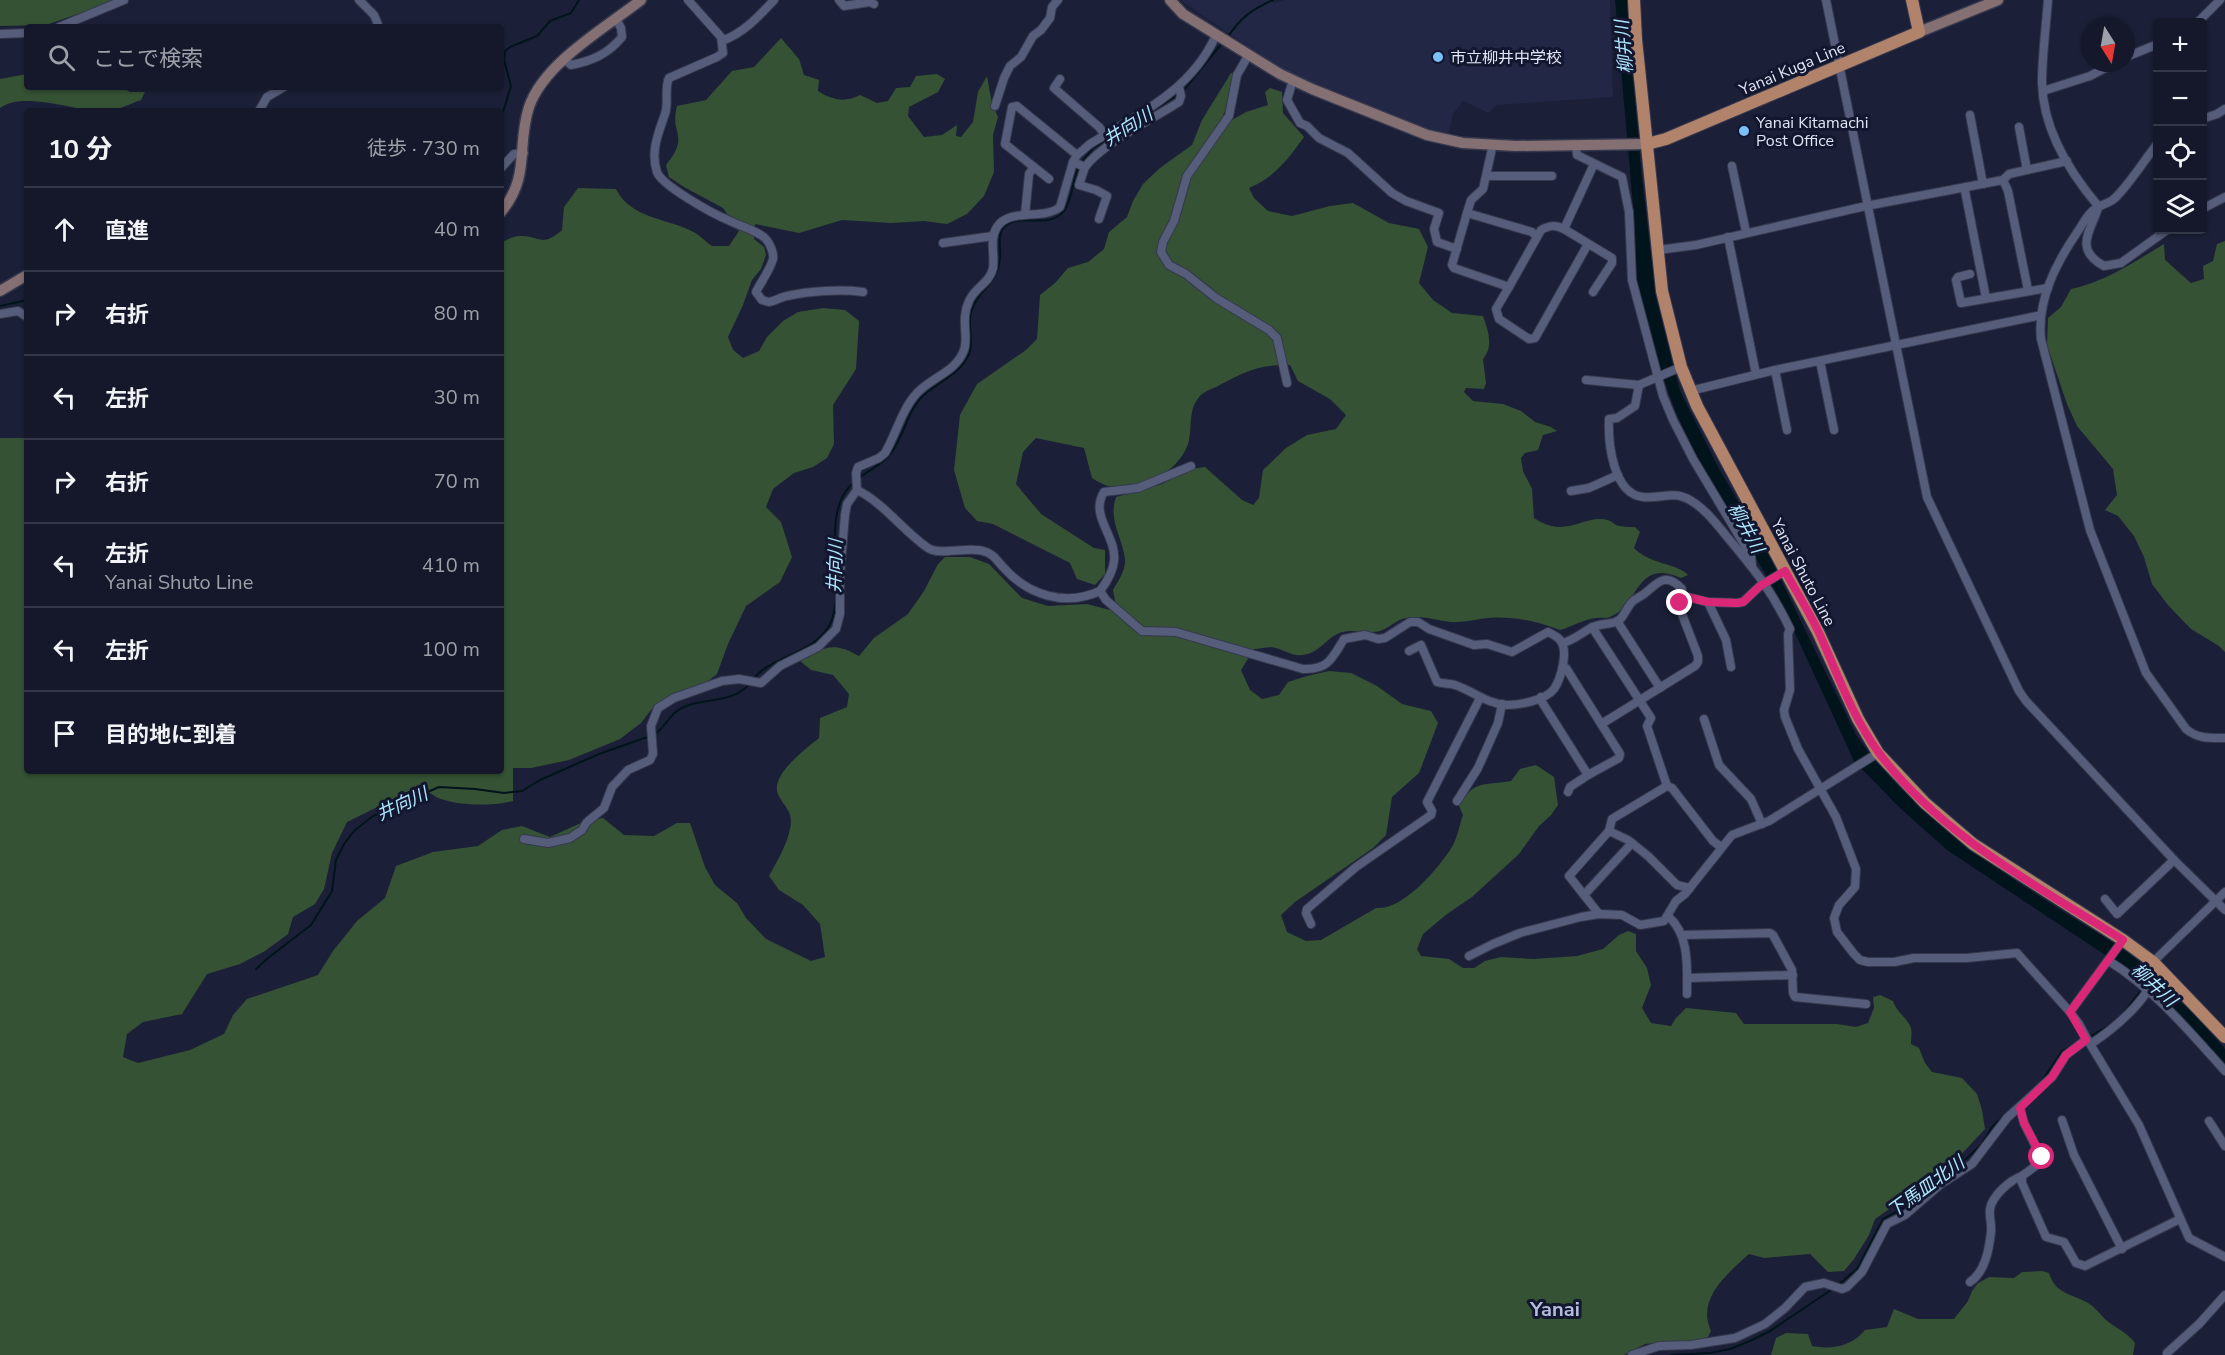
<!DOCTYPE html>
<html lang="ja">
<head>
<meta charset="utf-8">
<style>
	body { margin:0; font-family:"Nunito Sans","Noto Sans JP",sans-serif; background:#1d2132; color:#f1f3f6 }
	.controls { position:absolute; right:18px; top:18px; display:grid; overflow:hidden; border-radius:6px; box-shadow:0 2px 4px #0004 }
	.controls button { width:54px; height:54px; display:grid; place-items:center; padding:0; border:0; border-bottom:2px solid #333747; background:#14182a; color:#f1f3f6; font:30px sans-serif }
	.compass { position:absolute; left:2081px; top:18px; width:54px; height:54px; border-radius:50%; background:#14182a; box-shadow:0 2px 4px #0004; rotate:169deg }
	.stop { position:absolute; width:18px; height:18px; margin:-14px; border:4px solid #db2777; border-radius:50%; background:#fff }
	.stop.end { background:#db2777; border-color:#fff; box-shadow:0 2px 6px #0008 }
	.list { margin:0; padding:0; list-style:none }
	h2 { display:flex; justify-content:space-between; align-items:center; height:78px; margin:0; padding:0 24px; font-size:26px }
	h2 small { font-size:20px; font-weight:400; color:#9da0a8 }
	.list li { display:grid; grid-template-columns:39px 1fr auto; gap:18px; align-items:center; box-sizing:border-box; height:84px; padding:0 24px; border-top:2px solid #333747 }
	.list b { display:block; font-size:22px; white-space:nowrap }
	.list p { margin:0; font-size:20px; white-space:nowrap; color:#9da0a8 }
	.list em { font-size:20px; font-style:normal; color:#9da0a8 }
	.icon { flex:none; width:33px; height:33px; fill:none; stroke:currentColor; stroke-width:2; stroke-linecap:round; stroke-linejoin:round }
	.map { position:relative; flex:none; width:2225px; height:1355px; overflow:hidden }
	.search { position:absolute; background:#14182a; box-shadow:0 2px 4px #0004; left:24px; top:24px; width:480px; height:66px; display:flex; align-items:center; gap:15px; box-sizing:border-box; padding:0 21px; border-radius:6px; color:#9da0a8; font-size:22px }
	.panel { position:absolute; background:#14182a; box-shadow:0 2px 4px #0004; left:24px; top:108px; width:480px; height:666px; border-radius:6px }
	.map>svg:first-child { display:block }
</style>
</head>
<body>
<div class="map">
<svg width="2225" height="1355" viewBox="0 0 2225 1355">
	<rect width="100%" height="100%" fill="#1b2038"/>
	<path fill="#222746" d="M1180 0H1271L1274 3 1285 0H1610L1613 97 1496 105 1489 113 1463 101 1453 114 1448 134 1412 124 1283 70Z"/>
	<g fill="#355234">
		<path d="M0 0H118L46 25 0 26Z"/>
		<path d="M781 38 799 59 804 75 819 80 818 91C832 100 845 103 860 95L877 103 888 101 896 88 910 87 916 76 937 74 945 79 938 92 909 107 908 116 924 137 942 135 957 125 956 136 961 137 973 122 978 92 987 76 992 104 998 117 993 135 994 172 984 196 967 214 947 224 924 221 891 223 842 220 799 233 755 224 754 239 764 247 766 255 761 269 752 280 743 305 728 337 733 350 743 358 759 351 767 337 783 321 798 312 823 308 845 310 859 321 856 369 833 405 834 444 827 458 813 467 794 473 773 489 766 507 781 522 792 557 780 582 746 606 728 644 717 674 703 685 670 696 651 710 641 723 620 739 569 760 531 768H513V801C492 806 462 806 441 799 434 797 427 790 420 786L347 822 332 853 324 889 315 904 293 917 288 934 265 951 240 964 207 974 182 1014 143 1022 127 1034 123 1057 138 1063 190 1050 224 1034 233 1015 247 999 318 975 333 951 357 921 385 898 396 866 433 852 478 846 502 830 522 826 550 837 583 822 603 818 624 835 654 836 677 823H690L705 867 715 885 737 903 746 918 766 939 811 961 825 957 820 924 803 905 779 890 769 876C777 862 795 831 790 815 788 807 779 800 777 791 774 772 806 749 819 738L820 718 847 707 849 694 833 675 811 670 799 660C825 647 833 641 859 656L874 638 908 614 924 591 938 564 945 557H970L989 564 1022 598 1048 606 1087 604 1110 610 1116 606 1113 590C1118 581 1126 570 1125 559 1122 536 1108 521 1116 497L1162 484 1190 469 1205 467 1242 500 1253 505 1259 498 1263 470 1286 448 1307 435 1336 429 1346 415 1330 399 1298 381 1290 365C1256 365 1245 372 1216 387 1211 389 1203 392 1200 396 1187 410 1193 429 1188 444 1178 473 1139 493 1109 486 1103 485 1097 481 1092 478L1084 448 1036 438 1023 452 1016 484 1041 514 1094 548 1105 550V574L1095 585 1077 579 1070 563 993 524 977 521 965 508 954 470 960 415 977 384 1026 350 1037 339 1040 295 1055 283 1068 268 1088 262 1104 249 1109 232 1127 217 1133 201 1143 184 1160 168 1192 145 1202 120 1231 73 1236 72 1229 102 1223 115 1232 120 1246 112 1268 105 1265 92 1270 88 1282 92 1283 113 1304 137C1288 159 1275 177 1249 188L1254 198 1268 211 1292 216 1330 206 1353 203 1389 223 1419 229 1428 247 1419 283 1433 300 1452 313 1483 316C1488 331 1494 346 1483 359L1486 383 1484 389 1466 388 1464 392 1473 401 1503 404 1521 411 1535 422 1551 427 1557 431 1543 435 1538 450 1525 453 1521 458 1523 471 1532 489 1534 518C1567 540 1582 514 1608 520 1611 521 1613 523 1616 525 1622 527 1629 527 1635 527L1640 532 1634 548C1649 564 1679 564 1688 575L1681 578C1635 558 1640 605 1610 617 1605 619 1601 617 1596 618 1584 619 1571 627 1560 630 1537 621 1513 616 1488 618 1477 619 1467 622 1456 622 1438 622 1424 614 1406 618 1394 620 1387 632 1373 632 1362 633 1348 628 1337 634 1324 641 1318 654 1302 655 1292 656 1286 651 1276 648 1270 646 1261 649 1254 649L1241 670 1250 690 1262 699 1279 695 1288 682 1307 676 1329 671 1351 673 1377 686 1402 704 1431 711 1438 723 1419 773 1392 797 1386 835 1373 848 1295 902 1281 915 1287 932 1306 941 1321 940 1376 908C1403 910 1436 871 1450 850 1457 841 1459 826 1463 815L1459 806C1474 779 1484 786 1511 781L1520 769 1536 765 1554 777 1558 805 1551 815 1539 826 1519 854 1472 897 1447 914 1423 934 1417 949 1421 956 1449 959 1463 968H1474L1485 961 1501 957 1534 959 1577 956 1603 949 1619 935 1628 931 1636 934V951L1647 968 1651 985 1642 1008 1651 1023 1671 1026 1676 1018 1686 1008 1736 1013 1744 1024H1837L1856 1027 1868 1023 1874 1008 1873 997 1880 995 1893 1001C1897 1013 1907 1017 1911 1028 1912 1032 1911 1039 1911 1044L1919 1048 1925 1063 1932 1072 1962 1078 1977 1094 1982 1110 1985 1129 1955 1161 1923 1178 1902 1200 1875 1219 1869 1235 1854 1259 1844 1271 1828 1272 1810 1254 1764 1258 1749 1254C1727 1274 1696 1299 1711 1331L1708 1337 1691 1342 1671 1341 1645 1344 1624 1355H0V438H27V771H501V242C507 240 514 236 520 236 542 236 541 248 562 230L564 207 578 188 616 189C631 220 671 218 697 234 703 238 707 243 712 246H729L739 231 723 208 684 187 669 177 666 165C691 134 669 135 677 106L706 100 732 71 754 67Z"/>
		<path d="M27 74V87H126L125 89 130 92H145L141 100C129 104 117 111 105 111 76 112 25 90 0 108V79Z"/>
		<path d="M2225 241V652L2219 646 2191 629 2168 605 2152 584 2144 557 2134 536 2118 516 2105 510 2117 495 2113 469 2077 426 2067 404 2047 345 2048 318 2061 307 2071 289C2105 282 2134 262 2164 244L2165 260 2191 283 2204 279 2203 266 2213 261 2217 244Z"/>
		<path d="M2042 1271 2049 1273C2056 1295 2071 1293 2088 1303 2095 1307 2100 1314 2105 1319 2115 1328 2127 1332 2135 1343L2133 1355H1771L1776 1338 1786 1333 1808 1334 1812 1346C1832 1350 1852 1346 1865 1330L1887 1327 1894 1309 1918 1319H1954L1968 1301 1972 1291 1978 1283 1989 1277 2014 1278 2022 1272Z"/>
	</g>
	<path fill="#01141c" d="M1615 0H1627L1641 169 1656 297 1680 391 1719 469 1764 545 1856 735C1908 809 1984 861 2059 909 2089 928 2123 946 2150 970 2177 994 2201 1022 2225 1049V1065L2143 980 1947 850 1900 808 1854 761 1778 596 1697 457 1676 413 1660 369 1638 291 1636 266 1635 228Z"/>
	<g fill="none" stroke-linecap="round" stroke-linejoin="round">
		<g stroke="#01141c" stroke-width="2">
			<path d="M1227 38C1241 17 1251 10 1273 0"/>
			<path d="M1183 91 1223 42"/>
			<path d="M501 119 511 86 504 60 505 51 510 47 537 36 550 21 571 13 579 0"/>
			<path d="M1081 163 1093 148 1179 94"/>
			<path d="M0 306 27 300"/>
			<path d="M859 478C870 469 883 465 891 453 905 435 907 409 925 394 940 381 960 374 969 354 975 340 966 324 972 309 980 287 997 286 1000 258 1001 249 997 234 1004 227 1020 211 1048 231 1064 211 1073 199 1072 181 1078 168"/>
			<path d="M752 680C772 655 815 654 830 624 849 585 816 513 855 481"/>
			<path d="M655 734C668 724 670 712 686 706 706 698 734 703 749 684"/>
			<path d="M256 969 268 958 311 925 332 891 336 860 344 844 354 831 373 816 439 787 475 789 504 793 522 791 540 780 599 754 650 736"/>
			<path d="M2115 1022 2125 1011 2142 989"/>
			<path d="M2089 1037 2110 1025"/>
			<path d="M2042 1081 2062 1051 2073 1046"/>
			<path d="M1838 1285 1857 1269 1883 1219 1907 1206 1923 1188 1965 1160 1982 1144 1992 1127 2029 1093"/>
			<path d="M1671 1355 1710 1353 1730 1349 1750 1341 1770 1331 1834 1288"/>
		</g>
		<g stroke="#36394e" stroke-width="10">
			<g id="street">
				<path d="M359 0 374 15 379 27"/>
				<path d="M688 0 721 37 723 53 717 57 669 78C664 88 669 103 665 114 659 132 650 151 657 172 661 185 713 214 728 220 739 226 756 230 765 238 770 243 774 253 773 259 770 270 761 282 756 292L762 300 769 302C775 301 781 297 787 296 810 291 840 289 863 292"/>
				<path d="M839 0 844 6 870 2 874 4"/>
				<path d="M1826 0 1927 497 2019 691 2026 701 2174 860 2225 910"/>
				<path d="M2048 0C2046 27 2042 56 2042 83 2043 129 2070 173 2099 207"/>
				<path d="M2198 22 2220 0"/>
				<path d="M59 27 124 0"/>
				<path d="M0 34 27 33"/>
				<path d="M722 41C745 32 758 17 774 0"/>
				<path d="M1248 56 1237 75 1229 116 1187 176 1174 221 1163 242 1161 252 1169 265 1186 274 1216 298 1269 330 1277 338 1287 383"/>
				<path d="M2126 57 2158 44"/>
				<path d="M564 59 571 65C592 61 608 54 622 37L621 28 616 19"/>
				<path d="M1060 79 1054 88 1099 127 1105 135"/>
				<path d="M1293 80 1287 100 1300 123 1307 126 1319 138 1348 153 1392 193 1406 201 1439 213 1434 229 1437 242 1457 249"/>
				<path d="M2043 91 2090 76 2115 63"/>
				<path d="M995 106 1004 78 1010 66 1021 57 1033 36 1041 30 1050 18 1052 7 1058 0"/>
				<path d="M259 111 267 97 284 87"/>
				<path d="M1970 115 1983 184"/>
				<path d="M2202 119 2217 114 2225 109"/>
				<path d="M2019 127 2027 170"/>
				<path d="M2158 143C2145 159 2129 185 2115 198 2109 204 2101 204 2095 209 2087 214 2083 224 2078 231 2056 263 2037 300 2041 339L2090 530 2146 673 2186 729C2198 739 2210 738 2225 738"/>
				<path d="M1493 144 1483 189 1471 200 1467 213 1532 232 1537 237"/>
				<path d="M1576 146 1577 155 1622 177 1629 212 1632 280 1663 396 1673 420 1693 459 1751 556 1752 566"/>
				<path d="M1073 162 1085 167 1079 185 1096 190 1107 196 1099 219"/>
				<path d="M1732 166 1746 232"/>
				<path d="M1085 167C1103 143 1153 119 1179 102L1181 96 1179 87"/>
				<path d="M501 168 514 154 524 153"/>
				<path d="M1487 176H1552"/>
				<path d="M1049 179 1005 144 1012 107 1017 106 1077 155"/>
				<path d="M2003 180 2008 191 2028 290"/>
				<path d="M1966 187 1965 191 1986 298"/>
				<path d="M2098 208C2091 231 2073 249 2104 266L2121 263 2167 230"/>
				<path d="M2202 209 2225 197"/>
				<path d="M1467 213 1452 265 1454 268 1509 287 1496 309 1499 319 1529 339 1535 338 1588 244"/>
				<path d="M1025 215 1029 174 1033 168"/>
				<path d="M1728 237 1756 374"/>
				<path d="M943 243 993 236"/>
				<path d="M1658 250 1696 245 1866 206 2003 180 2009 174 2067 161"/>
				<path d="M1970 274 1958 277 1956 280 1961 303 2048 288"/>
				<path d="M1509 287 1541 230C1550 225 1555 225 1564 229"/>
				<path d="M1593 292 1612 263V258L1564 229 1594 164"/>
				<path d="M0 314 18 311 27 317"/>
				<path d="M1820 361 1834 430"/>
				<path d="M1775 370 1787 430"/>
				<path d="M1586 380 1639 385 1681 367"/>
				<path d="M1690 391 1775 370 2037 316H2041"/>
				<path d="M857 490C884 503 903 531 928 548 940 556 967 546 983 551 993 553 997 561 1004 568 1028 595 1065 607 1100 591 1106 583 1113 571 1114 561 1117 536 1089 516 1104 492L1138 488 1191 466"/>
				<path d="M1571 491 1589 488 1618 475"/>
				<path d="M1100 591 1106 600 1142 631 1176 632 1303 669C1328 670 1332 659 1344 639L1365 635 1378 639 1385 638 1410 622H1418L1429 629 1474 645 1487 644 1512 652 1548 632C1552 634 1558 637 1560 640 1569 650 1561 679 1554 689 1546 700 1520 705 1507 705 1487 704 1473 691 1455 685 1449 683 1443 684 1437 682L1421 645 1409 651"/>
				<path d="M1683 596 1708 602 1737 603 1743 602 1760 586 1785 571"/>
				<path d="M1708 602 1726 640 1731 667"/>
				<path d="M1617 621 1660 688"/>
				<path d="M1592 627 1651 718 1647 726 1667 786 1672 788 1713 841 1721 847"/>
				<path d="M1562 643C1573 641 1581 633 1591 628 1599 623 1610 625 1618 621 1625 616 1626 608 1632 602 1635 599 1640 597 1644 594 1658 583 1665 571 1682 589L1680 609 1698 656V662L1695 666 1603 723"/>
				<path d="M1541 697 1542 702 1588 775 1619 758 1620 754 1566 668 1563 667"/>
				<path d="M1704 719 1719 765 1751 799 1762 824"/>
				<path d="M1568 792 1570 787 1588 775"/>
				<path d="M1457 801 1478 768 1498 723 1502 704"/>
				<path d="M1609 831 1612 819 1667 786"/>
				<path d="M524 839 548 843 570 838 582 830 587 822 604 808 612 787 628 770 650 760 653 754 651 726 658 708 674 698 722 681 739 679 761 683 780 666 818 647 836 629 840 614V574L845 515 847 504 857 490 856 473 858 467 879 458 885 453C896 434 902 409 917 393 932 377 956 372 964 350 969 336 960 320 969 301 975 287 990 283 993 268 995 255 989 239 997 227 1010 207 1043 221 1060 207L1073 162 1077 155 1090 144C1138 115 1192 90 1216 35"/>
				<path d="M1584 895 1632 843"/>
				<path d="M2105 899 2117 914 2174 860"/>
				<path d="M1599 914 1569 876 1609 831 1628 840 1648 856 1677 885 1690 888"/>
				<path d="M1668 916C1690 935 1687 968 1687 994"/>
				<path d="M1311 924 1306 913 1307 909 1356 867 1431 815 1432 811 1427 802 1480 698"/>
				<path d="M1682 935 1770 933 1773 935 1792 970 1793 993 1795 997 1866 1004"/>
				<path d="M1469 956 1493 944 1520 933 1581 917 1599 914 1622 915 1640 925 1664 921 1676 901 1685 894 1732 835 1769 821 1878 753"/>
				<path d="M2109 961C2155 990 2189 1031 2225 1071"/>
				<path d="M2153 962 2225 892"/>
				<path d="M1687 978 1793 975"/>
				<path d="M2070 1012 2123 940"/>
				<path d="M2087 1039 2139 1125 2189 1238 2225 1257"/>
				<path d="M2091 1044C2113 1029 2134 1012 2148 990"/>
				<path d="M2020 1108 2024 1123 2041 1157V1162L2022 1176V1183L2046 1237 2064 1242 2076 1263 2085 1266 2180 1219"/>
				<path d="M2062 1120 2074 1155 2122 1249"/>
				<path d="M2209 1121 2225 1146"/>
				<path d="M1970 1282C1985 1272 1989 1250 1991 1232 1992 1225 1989 1217 1990 1209 1992 1196 2010 1180 2022 1176"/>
				<path d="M2167 1353 2199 1324 2225 1295"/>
				<path d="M1632 1355 1659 1346 1691 1345 1735 1338 1765 1324 1785 1308 1805 1287 1824 1283 1842 1289 1847 1287 1862 1272 1887 1224 1905 1215 1941 1184 1972 1164 2007 1118 2052 1077 2066 1055 2087 1039 2079 1024 2070 1012 2017 953 1967 958H1914L1894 962H1868L1860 960 1854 954 1837 932 1834 918 1839 905 1855 887 1856 869 1836 817 1798 749 1785 717 1784 710 1790 690 1788 634 1790 629C1772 591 1754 569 1728 538 1718 526 1709 513 1696 504 1674 488 1667 499 1643 497 1613 494 1608 443 1609 419L1617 418 1635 406 1639 385"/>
			</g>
		</g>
		<g stroke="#36394e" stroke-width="13">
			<g id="secondary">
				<path d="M1170 0 1183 14 1280 74 1312 89 1427 135 1463 143 1516 146 1647 144"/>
				<path d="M1919 32 1998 0"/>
				<path d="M501 212C531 176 516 147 529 107 544 63 605 28 641 0"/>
				<path d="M0 291 27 275"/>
			</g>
		</g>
		<g stroke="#36394e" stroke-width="14">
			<g id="primary">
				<path d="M1634 0 1636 39 1662 291 1681 367 1697 406 1818 632 1858 719 1878 753 1925 803 1973 844 2123 940 2153 962 2225 1037"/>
				<path d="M1647 144 1666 139 1919 32 1912 0"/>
			</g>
		</g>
		<use href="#street" stroke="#565d7a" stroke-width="8"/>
		<use href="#secondary" stroke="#847072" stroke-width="10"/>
		<use href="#primary" stroke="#b2836b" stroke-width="12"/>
	</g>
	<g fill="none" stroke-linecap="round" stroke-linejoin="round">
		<path stroke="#db2777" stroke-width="8" d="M1680 603 1683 596 1708 602 1737 603 1743 602 1760 586 1785 571C1797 593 1810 613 1820 635 1838 675 1853 718 1879 753 1941 836 2038 886 2123 940L2070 1012 2086 1040 2066 1055 2052 1077 2020 1108 2024 1123 2042 1157"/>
	</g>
	<g fill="#7abff8" stroke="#12162e" stroke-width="2">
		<circle cx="1438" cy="57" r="6"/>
		<circle cx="1744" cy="131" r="6"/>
	</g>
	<g text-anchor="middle" stroke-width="6" stroke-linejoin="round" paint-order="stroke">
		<g font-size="16" fill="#e1e5f6" stroke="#12162e" text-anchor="start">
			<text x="1450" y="63">市立柳井中学校</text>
			<text x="1756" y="128">Yanai Kitamachi<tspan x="1756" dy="18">Post Office</tspan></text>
		</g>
		<g font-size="16" fill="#e1e5f6" stroke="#12162e">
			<text transform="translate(1792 68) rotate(-23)" y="6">Yanai Kuga Line</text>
			<text transform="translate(1804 572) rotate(62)" y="6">Yanai Shuto Line</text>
		</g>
		<g font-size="18" font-style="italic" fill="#ade7fe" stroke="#12162e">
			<text transform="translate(1624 47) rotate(-95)" y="6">柳井川</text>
			<text transform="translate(1128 127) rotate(-32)" y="6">井向川</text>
			<text transform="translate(1746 528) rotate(61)" y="6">柳井川</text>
			<text transform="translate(835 566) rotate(-88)" y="6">井向川</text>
			<text transform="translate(402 804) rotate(-25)" y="6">井向川</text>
			<text transform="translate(2154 985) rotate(43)" y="6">柳井川</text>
			<text transform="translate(1926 1187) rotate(-36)" y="6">下馬皿北川</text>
		</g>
		<g font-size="20" font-weight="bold" fill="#b5bdde" stroke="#12162e">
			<text x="1555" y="1316">Yanai</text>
		</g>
	</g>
</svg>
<div class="controls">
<button>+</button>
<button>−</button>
<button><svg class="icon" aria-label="locate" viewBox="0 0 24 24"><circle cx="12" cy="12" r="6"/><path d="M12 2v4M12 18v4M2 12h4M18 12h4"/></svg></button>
<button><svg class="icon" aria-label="layers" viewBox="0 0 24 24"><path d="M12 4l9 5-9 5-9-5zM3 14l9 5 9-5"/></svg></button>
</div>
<svg class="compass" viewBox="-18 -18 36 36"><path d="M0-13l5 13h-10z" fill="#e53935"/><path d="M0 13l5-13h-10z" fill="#9da0a8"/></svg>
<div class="stop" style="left:2042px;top:1157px"></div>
<div class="stop end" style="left:1680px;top:603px"></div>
<div class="search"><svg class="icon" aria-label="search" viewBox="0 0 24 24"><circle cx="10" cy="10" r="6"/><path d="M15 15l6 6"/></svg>ここで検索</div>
<section class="panel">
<h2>10 分<small>徒歩 · 730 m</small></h2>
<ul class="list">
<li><svg class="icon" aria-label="ahead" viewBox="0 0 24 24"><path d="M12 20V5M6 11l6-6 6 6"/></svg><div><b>直進</b></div><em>40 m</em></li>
<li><svg class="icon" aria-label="right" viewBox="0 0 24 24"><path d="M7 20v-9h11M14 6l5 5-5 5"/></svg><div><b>右折</b></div><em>80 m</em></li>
<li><svg class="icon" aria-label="left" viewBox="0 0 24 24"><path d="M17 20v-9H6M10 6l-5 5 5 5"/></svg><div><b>左折</b></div><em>30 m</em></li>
<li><svg class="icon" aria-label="right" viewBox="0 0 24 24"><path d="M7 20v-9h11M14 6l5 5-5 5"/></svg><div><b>右折</b></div><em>70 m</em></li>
<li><svg class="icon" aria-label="left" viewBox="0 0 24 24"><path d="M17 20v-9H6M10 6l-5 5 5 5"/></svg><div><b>左折</b><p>Yanai Shuto Line</p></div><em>410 m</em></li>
<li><svg class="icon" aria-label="left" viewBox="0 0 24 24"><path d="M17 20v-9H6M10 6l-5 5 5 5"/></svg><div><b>左折</b></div><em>100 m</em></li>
<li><svg class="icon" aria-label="arrive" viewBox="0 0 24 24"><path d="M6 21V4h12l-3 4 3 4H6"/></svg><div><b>目的地に到着</b></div></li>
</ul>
</section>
</div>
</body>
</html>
